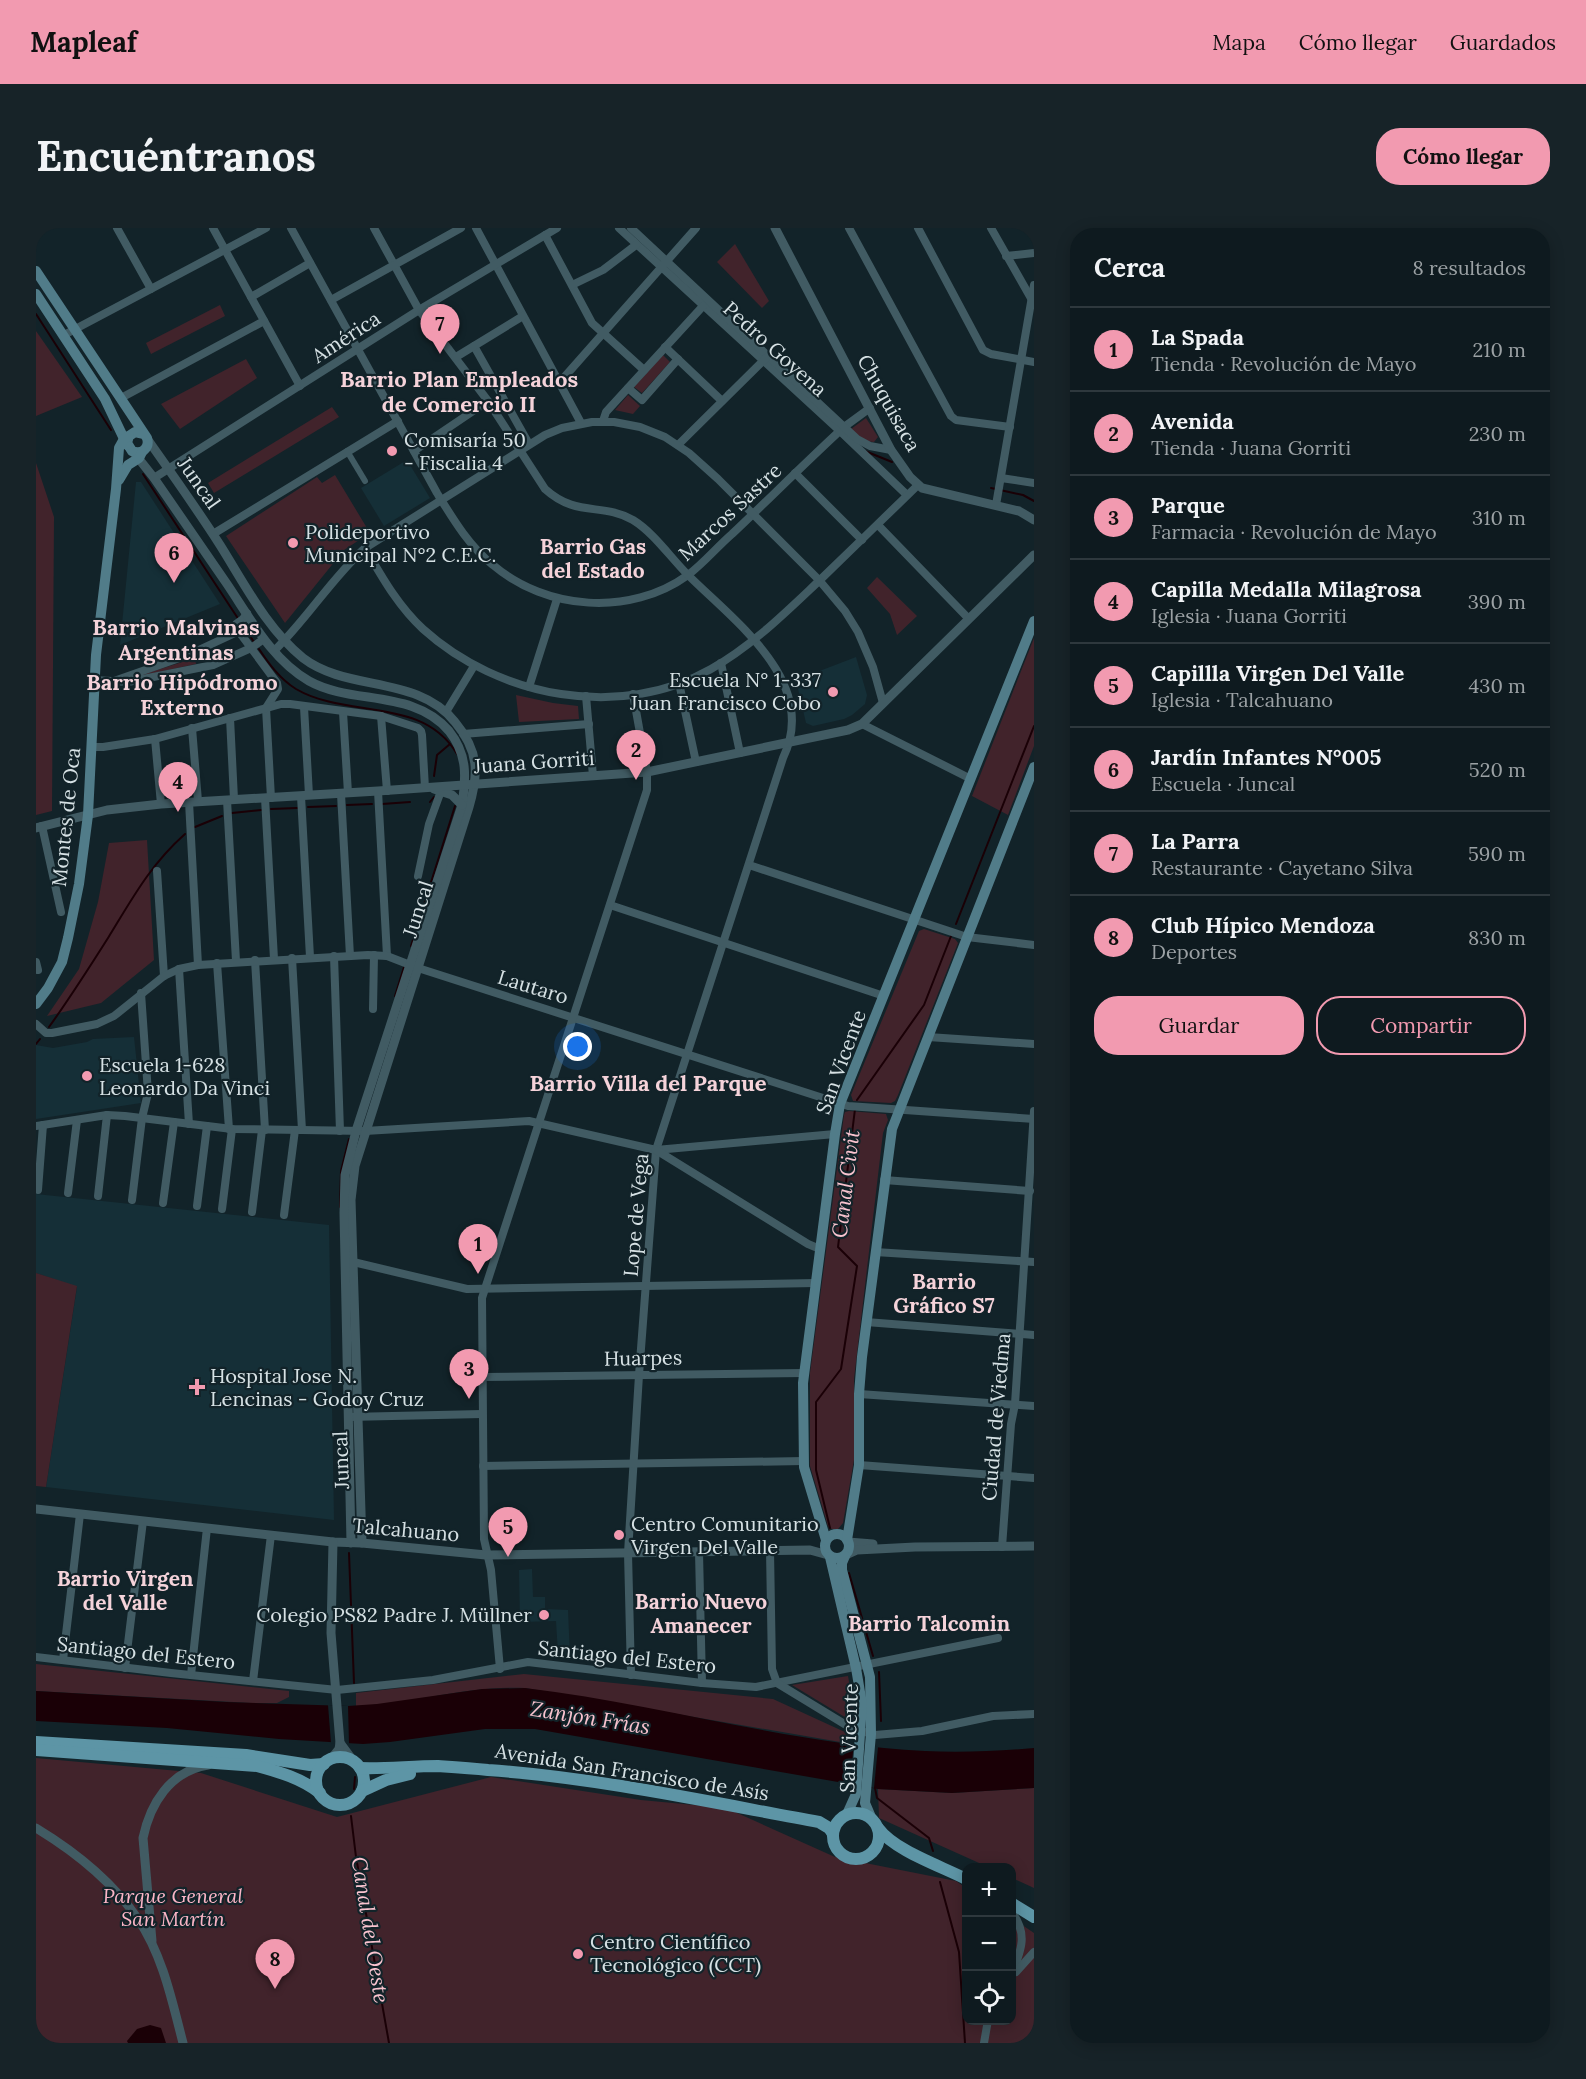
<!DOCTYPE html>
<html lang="es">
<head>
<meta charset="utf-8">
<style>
	body { margin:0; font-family:Lora,serif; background:#172328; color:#f1f3f6 }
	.controls { position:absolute; right:18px; bottom:18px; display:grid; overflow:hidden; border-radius:12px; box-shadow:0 3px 15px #0003 }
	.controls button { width:54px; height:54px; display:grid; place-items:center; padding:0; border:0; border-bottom:2px solid #2e383d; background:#0e1a1f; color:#f1f3f6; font:30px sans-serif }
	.you { position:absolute; left:542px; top:819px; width:21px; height:21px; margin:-15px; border:4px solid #fff; border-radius:50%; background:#1a73e8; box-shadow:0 0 0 9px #1a73e833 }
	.badge { display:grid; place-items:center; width:39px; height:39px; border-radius:50%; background:#f29ab0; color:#111; font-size:20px; font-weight:700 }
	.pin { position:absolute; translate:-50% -50px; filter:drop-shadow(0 2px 3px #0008) }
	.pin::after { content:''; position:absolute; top:32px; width:21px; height:18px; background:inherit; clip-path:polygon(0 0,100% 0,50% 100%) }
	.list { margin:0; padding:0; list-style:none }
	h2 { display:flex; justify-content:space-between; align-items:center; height:78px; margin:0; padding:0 24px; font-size:26px }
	h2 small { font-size:20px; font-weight:400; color:#9ba1a4 }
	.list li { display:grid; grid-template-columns:39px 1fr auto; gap:18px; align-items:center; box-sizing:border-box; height:84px; padding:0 24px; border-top:2px solid #2e383d }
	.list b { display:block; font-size:22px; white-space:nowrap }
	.list p { margin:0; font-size:20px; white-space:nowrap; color:#9ba1a4 }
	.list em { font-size:20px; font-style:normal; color:#9ba1a4 }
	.actions { display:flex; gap:12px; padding:18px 24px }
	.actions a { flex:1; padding:14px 0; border:2px solid #f29ab0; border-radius:24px; text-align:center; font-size:21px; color:#f29ab0 }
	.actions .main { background:#f29ab0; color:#111 }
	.icon { flex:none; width:33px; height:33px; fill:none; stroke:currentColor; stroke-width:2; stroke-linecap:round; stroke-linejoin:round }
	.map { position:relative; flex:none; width:998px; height:1815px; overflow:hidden; border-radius:24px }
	header { display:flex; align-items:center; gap:36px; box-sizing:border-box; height:84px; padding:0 30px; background:#f29ab0; color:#111 }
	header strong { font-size:28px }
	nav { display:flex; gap:33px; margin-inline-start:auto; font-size:21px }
	.intro { display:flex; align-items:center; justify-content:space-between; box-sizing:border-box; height:144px; padding:0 36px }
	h1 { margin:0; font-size:42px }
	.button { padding:15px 27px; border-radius:24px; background:#f29ab0; color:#111; font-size:21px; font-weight:700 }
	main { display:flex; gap:36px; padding:0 36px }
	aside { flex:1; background:#0e1a1f; border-radius:24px; box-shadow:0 3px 15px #0003 }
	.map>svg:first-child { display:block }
</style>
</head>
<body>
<header>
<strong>Mapleaf</strong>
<nav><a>Mapa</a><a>Cómo llegar</a><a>Guardados</a></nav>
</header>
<div class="intro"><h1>Encuéntranos</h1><a class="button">Cómo llegar</a></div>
<main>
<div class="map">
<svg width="998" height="1815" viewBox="0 0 998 1815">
	<rect width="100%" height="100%" fill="#122329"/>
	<g fill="#152f37">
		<path d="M371 232 394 270 348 298 325 260Z"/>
		<path d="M100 254H105L184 376 84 417Z"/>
		<path d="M820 429 831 467 829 476 816 487 808 491 777 498 770 495 760 452Z"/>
		<path d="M98 809 105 875 0 891V817L17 820 51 814 57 811Z"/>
		<path d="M0 966 293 997 298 1292 10 1259 41 1059 0 1045Z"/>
		<path d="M496 1341 497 1369H509V1381L532 1382 534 1428 522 1426 520 1393 484 1394 483 1342Z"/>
	</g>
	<g fill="#41232b">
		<path d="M699 16 733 73 726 80 681 34Z"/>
		<path d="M184 77 189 88 115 126 110 115Z"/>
		<path d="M0 103 46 169 0 188Z"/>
		<path d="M627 127 634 134 606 165 598 159Z"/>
		<path d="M210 131 221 150 144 201 125 176Z"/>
		<path d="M592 167 604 178 597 186 579 182Z"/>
		<path d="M296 179 303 189 178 265 172 255Z"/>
		<path d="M830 190 842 209 838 214 829 213 815 201Z"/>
		<path d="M0 235 18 289 16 583 0 587Z"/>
		<path d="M299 247 334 305 308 322 249 395 190 308 281 249 286 255Z"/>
		<path d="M841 349 881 388 861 407 854 386 831 360Z"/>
		<path d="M998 410V518L972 587 936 568Z"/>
		<path d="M159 430 160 436 99 449Z"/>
		<path d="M480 467 517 475 542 478 543 491 483 494Z"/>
		<path d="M111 612 118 732 65 775 11 788 43 741 62 674 73 615Z"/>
		<path d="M888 701 919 711 922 715 862 867 859 873 855 875 817 873 815 867 883 703Z"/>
		<path d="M813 883 850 886 852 892 847 905 818 1151V1232L807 1295 802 1301H796L792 1298 774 1238V1145L808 887 809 884Z"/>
		<path d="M0 1045 41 1058 10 1259 0 1258Z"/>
		<path d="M0 1436 253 1463V1469L241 1475H215L0 1463Z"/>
		<path d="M488 1446 737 1471 811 1505 810 1515 489 1460C432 1457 377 1476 320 1478V1465Z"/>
		<path d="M812 1448 820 1493 817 1494 756 1457Z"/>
		<path d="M0 1530 165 1545 301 1589 455 1549 605 1572 690 1580 799 1629 920 1653 930 1660V1792H975L976 1690 998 1705V1815H0Z"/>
		<path d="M998 1560V1660L976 1650 975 1640 952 1639 843 1590 842 1561 916 1565Z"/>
	</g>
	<g fill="#1a0006">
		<path d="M489 1460C623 1476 754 1516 889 1523 925 1525 962 1523 998 1520V1560L916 1565 842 1561 499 1501H449L354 1514 327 1516 243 1511 131 1500 0 1493V1463L190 1474 312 1478 341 1476 446 1461Z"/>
		<path d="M114 1797 125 1800 130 1815H92L91 1813 101 1801Z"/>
	</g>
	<g fill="#122329">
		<path d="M292 1477 312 1478 313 1516 295 1515Z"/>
		<path d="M818 1516 842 1519 838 1560 813 1556Z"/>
	</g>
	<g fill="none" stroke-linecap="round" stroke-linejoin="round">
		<g stroke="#1a0006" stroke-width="2">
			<path d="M0 86 75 202"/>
			<path d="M829 223 856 234"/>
			<path d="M107 246 203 392"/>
			<path d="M955 260 987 267 998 273"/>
			<path d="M206 396 218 414"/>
			<path d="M223 421C233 436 244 451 260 461 311 491 387 468 421 526"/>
			<path d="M398 548 401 527 414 516"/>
			<path d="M394 574 398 569"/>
			<path d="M346 576 374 574"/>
			<path d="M311 577 336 576"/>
			<path d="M272 579 300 578"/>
			<path d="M235 581 261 580"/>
			<path d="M196 585 225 582"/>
			<path d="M159 599 186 588"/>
			<path d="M920 696 998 498"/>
			<path d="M375 718 419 578"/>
			<path d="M359 768 368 739"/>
			<path d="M13 799C34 770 53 740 72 710 96 671 114 637 149 606"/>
			<path d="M0 816 4 811"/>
			<path d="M821 872 888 777 915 708"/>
			<path d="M304 979 305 943 313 911"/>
			<path d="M794 1300 780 1242V1174L805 1141 821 1038 802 1019 819 881"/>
			<path d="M313 1325 318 1455"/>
			<path d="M813 1345 837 1428"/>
			<path d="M843 1444 845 1493"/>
			<path d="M839 1560 841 1570 893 1610 897 1623"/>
			<path d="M318 1561 319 1549"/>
			<path d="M315 1588 320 1629 353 1815"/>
			<path d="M904 1654 923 1724 929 1815"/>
		</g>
		<path stroke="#415b63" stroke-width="6" d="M311 223 329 253"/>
		<g stroke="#415b63" stroke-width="8">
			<path d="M81 0 115 61"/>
			<path d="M177 0 264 158"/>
			<path d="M255 0 401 265C417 291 433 318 457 337 510 382 594 389 652 347 668 335 681 319 696 306 733 271 770 234 808 199L834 180"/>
			<path d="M338 0 383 82 452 173 509 261C541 290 566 274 597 292 618 305 634 329 652 347 698 393 784 454 747 530L620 922 603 1147 592 1325 595 1447"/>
			<path d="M440 0 545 195"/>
			<path d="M583 0 804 203 871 267"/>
			<path d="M595 0 821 211 834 218 855 222"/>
			<path d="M813 0 915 188 920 192 974 199"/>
			<path d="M882 0 947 122 955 126 998 134"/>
			<path d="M955 0 996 72"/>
			<path d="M509 7 556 95 608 142"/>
			<path d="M970 28 998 25"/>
			<path d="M536 57 567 42 600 17"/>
			<path d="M215 69 274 35"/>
			<path d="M295 72 425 0"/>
			<path d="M28 107 230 0"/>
			<path d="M438 118 493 216"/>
			<path d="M629 119 686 173"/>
			<path d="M420 129 487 88"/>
			<path d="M524 154 660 0"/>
			<path d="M592 160 606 172 642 131"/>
			<path d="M85 170 228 93"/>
			<path d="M567 193 570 184 667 78"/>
			<path d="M642 217 731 129"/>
			<path d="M378 223 452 173"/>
			<path d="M759 245 826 312"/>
			<path d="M118 250 383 82 521 0"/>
			<path d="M965 250 998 255"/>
			<path d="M960 277 998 57"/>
			<path d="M842 297 932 390"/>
			<path d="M177 306 362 193"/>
			<path d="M329 320C346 349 362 378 387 401 462 469 584 493 675 441 716 418 750 384 784 352 817 320 849 289 882 257"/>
			<path d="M199 402 204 405 241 455 242 461 230 480 235 570"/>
			<path d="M238 423C271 391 295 351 329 320L509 207 526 200 556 194H578L604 199 629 209 653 225 682 251 783 352 809 383 822 404 837 439 847 475"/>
			<path d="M685 435 704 525"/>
			<path d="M59 452 92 454 177 437 215 420 228 411"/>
			<path d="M78 453 152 427 197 406 200 396 207 391 211 385"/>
			<path d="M643 455 660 534"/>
			<path d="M493 459 521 371"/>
			<path d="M550 468 557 548"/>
			<path d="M268 479 273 567"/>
			<path d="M307 484 312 565"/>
			<path d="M410 484 438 438"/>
			<path d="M345 488 351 563"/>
			<path d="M194 490 198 571"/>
			<path d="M826 496 935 551"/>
			<path d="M156 500 162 573"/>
			<path d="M427 506 553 496"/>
			<path d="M119 511 125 576"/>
			<path d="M55 519H67L119 511 245 476H254L345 488 382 500 385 503 386 507 389 560"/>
			<path d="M342 563 351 728"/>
			<path d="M305 566 314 728"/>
			<path d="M265 568 274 729"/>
			<path d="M229 570 238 731"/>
			<path d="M191 572 200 733"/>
			<path d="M153 574 162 737"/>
			<path d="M6 598 25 684"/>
			<path d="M713 637 931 709 998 717"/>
			<path d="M121 643 128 748"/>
			<path d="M382 648 393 596 405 563"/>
			<path d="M574 677 848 768"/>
			<path d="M298 728 304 903"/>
			<path d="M256 730 266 902"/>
			<path d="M219 732 229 902"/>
			<path d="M0 734 2 742"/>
			<path d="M181 735 193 901"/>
			<path d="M143 741 153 896"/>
			<path d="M337 781 338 727"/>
			<path d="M0 796 10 805H16L61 796 78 788 128 748 143 741 162 737 332 727 351 728 382 740 812 878 998 891"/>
			<path d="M892 809 998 816"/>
			<path d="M0 898 71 887 89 888 196 901 329 903 493 893 620 922 799 906"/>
			<path d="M620 922 772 1016 784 1021"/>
			<path d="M848 952 994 963"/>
			<path d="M2 962 7 897"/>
			<path d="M32 965 41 892"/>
			<path d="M62 968 71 887"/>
			<path d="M96 972 106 890 112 865 105 765"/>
			<path d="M127 975 138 894"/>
			<path d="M161 978 171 898"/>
			<path d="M186 981 196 901"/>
			<path d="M216 984 226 902"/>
			<path d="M248 987 259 902"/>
			<path d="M839 1024 998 1034"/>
			<path d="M313 1033 431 1061 779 1055"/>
			<path d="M830 1094 998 1107"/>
			<path d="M446 1149 768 1145"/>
			<path d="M823 1166 998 1178"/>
			<path d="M312 1189 446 1186"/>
			<path d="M823 1237 998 1250"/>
			<path d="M447 1238 768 1233"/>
			<path d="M966 1319 975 1196 979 1176 998 883"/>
			<path d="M734 1322 736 1441 741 1455"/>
			<path d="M663 1324 666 1455"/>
			<path d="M0 1429 135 1445 301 1462 397 1452 492 1434 666 1455 720 1459 962 1410"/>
			<path d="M27 1432 44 1286"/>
			<path d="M89 1440 107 1293"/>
			<path d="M464 1441 455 1342 448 1311 446 1070 611 562V544L597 466"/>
			<path d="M155 1447 171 1300"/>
			<path d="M217 1453 235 1307"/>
			<path d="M741 1455 815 1500 839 1507 886 1503 957 1488 998 1486"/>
			<path d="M975 1683C993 1706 985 1723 975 1748"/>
			<path d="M980 1744 998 1724"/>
			<path d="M948 1815 952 1792"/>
		</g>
		<g stroke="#415b63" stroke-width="9">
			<path d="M739 0 855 222 874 249 886 260 983 283 998 292"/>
			<path d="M112 212C136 246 161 281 184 317 208 355 231 401 267 430 311 464 382 447 419 494 443 523 443 545 433 579L319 938 315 972 326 1315"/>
			<path d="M99 226 118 250C143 286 167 321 191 356 214 390 236 432 273 453 316 477 378 461 413 503 432 527 430 550 426 577L320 903 309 947 308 985 315 1315"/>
			<path d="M398 561 416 567 426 577"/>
			<path d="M0 600 71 582 125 576 342 563 611 544 812 502 826 496 998 327"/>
			<path d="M0 1281 297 1314 326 1315 450 1327 774 1322 792 1327"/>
			<path d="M812 1314 837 1316"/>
			<path d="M810 1327 821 1322 879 1319 998 1318"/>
			<path d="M304 1515 318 1534"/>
			<path d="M295 1531 303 1521 304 1515 295 1405 297 1314"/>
			<path d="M0 1600C38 1623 76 1653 102 1691 127 1728 136 1773 147 1815"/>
			<path d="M116 1713 107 1610C114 1576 134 1543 172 1537"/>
		</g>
		<g stroke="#517c89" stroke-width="10">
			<path d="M0 43 111 210C114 220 106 227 96 223L91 215 93 208 99 204 108 206"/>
			<path d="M0 66 69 171 91 217"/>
			<path d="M83 252 92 237 103 230 106 224"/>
			<path d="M0 776 12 760 26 734 32 710 43 656 52 587 60 427 80 261 83 220 88 211 93 208"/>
			<circle cx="801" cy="1318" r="12"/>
			<path d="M790 1312 768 1239 767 1155 799 906 804 876 998 393"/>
			<path d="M811 1312 823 1237V1166L826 1129 856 901 998 539"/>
			<path d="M809 1328 806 1335V1342L834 1449 835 1506 829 1575 835 1589"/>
			<path d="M794 1329 820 1440 826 1476 820 1566 811 1586"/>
		</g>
		<g stroke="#5d95a6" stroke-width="12">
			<path d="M0 1514 210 1527 274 1537 288 1536"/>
			<path d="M0 1522 221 1538C243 1544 265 1550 284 1565"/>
			<circle cx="304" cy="1553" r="24"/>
			<path d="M324 1540C350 1541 375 1538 402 1538 418 1539 435 1540 452 1542 563 1550 673 1574 783 1594L793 1600 797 1606"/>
			<path d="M326 1563 350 1552 374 1546"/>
			<circle cx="820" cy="1608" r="23"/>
			<path d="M842 1600C859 1623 905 1638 930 1651"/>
			<path d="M975 1675 998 1689"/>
		</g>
	</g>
	<g fill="#f29ab0" stroke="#122329" stroke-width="2">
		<circle cx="356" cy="223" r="6"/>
		<circle cx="257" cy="315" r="6"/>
		<circle cx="797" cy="464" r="6"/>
		<circle cx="51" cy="848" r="6"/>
		<path d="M158 1150h6v6h6v6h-6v6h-6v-6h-6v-6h6z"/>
		<circle cx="583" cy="1307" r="6"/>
		<circle cx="508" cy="1387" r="6"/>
		<circle cx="542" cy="1726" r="6"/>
	</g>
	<g text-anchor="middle" stroke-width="4.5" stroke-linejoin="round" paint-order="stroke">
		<g font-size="20" fill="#d6e1e4" stroke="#122329">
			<text transform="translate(310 109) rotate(-33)" y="7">América</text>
			<text transform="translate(739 121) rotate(42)" y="7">Pedro Goyena</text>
			<text transform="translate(853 175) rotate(61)" y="7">Chuquisaca</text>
			<text transform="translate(163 255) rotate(55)" y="7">Juncal</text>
			<text transform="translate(694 284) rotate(-43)" y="7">Marcos Sastre</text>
			<text transform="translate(498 534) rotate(-4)" y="7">Juana Gorriti</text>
			<text transform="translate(30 589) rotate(-84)" y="7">Montes de Oca</text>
			<text transform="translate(382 681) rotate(-72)" y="7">Juncal</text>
			<text transform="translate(497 759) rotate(17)" y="7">Lautaro</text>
			<text transform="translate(805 834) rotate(-70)" y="7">San Vicente</text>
			<text transform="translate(600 987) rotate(-85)" y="7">Lope de Vega</text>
			<text transform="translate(607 1130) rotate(-1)" y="7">Huarpes</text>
			<text transform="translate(960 1189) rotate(-85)" y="7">Ciudad de Viedma</text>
			<text transform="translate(305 1232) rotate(-92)" y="7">Juncal</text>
			<text transform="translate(370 1302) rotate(5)" y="7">Talcahuano</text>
			<text transform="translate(110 1425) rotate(6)" y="7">Santiago del Estero</text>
			<text transform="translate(591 1429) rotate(6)" y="7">Santiago del Estero</text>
			<text transform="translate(813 1510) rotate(-88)" y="7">San Vicente</text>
			<text transform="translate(596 1544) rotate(9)" y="7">Avenida San Francisco de Asís</text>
		</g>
		<g font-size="20" fill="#d6e1e4" stroke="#122329" text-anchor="start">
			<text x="368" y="219">Comisaría 50<tspan x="368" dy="23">- Fiscalia 4</tspan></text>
			<text x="269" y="311">Polideportivo<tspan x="269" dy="23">Municipal N°2 C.E.C.</tspan></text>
			<text x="785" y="459" text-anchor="end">Escuela N° 1-337<tspan x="785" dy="23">Juan Francisco Cobo</tspan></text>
			<text x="63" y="844">Escuela 1-628<tspan x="63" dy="23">Leonardo Da Vinci</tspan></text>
			<text x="174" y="1155">Hospital Jose N.<tspan x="174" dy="23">Lencinas - Godoy Cruz</tspan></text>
			<text x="595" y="1303">Centro Comunitario<tspan x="595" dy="23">Virgen Del Valle</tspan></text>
			<text x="496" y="1394" text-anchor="end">Colegio PS82 Padre J. Müllner</text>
			<text x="554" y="1721">Centro Científico<tspan x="554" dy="23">Tecnológico (CCT)</tspan></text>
		</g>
		<g font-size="20" font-style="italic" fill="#fbb5c6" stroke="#122329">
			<text x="137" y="1675">Parque General<tspan x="137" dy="23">San Martín</tspan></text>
		</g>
		<g font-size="21" font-weight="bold" fill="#f5d3da" stroke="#122329">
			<text x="557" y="326">Barrio Gas<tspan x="557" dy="24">del Estado</tspan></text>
			<text x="908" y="1061">Barrio<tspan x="908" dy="24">Gráfico S7</tspan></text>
			<text x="89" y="1358">Barrio Virgen<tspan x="89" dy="24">del Valle</tspan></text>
			<text x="665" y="1381">Barrio Nuevo<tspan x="665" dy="24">Amanecer</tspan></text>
			<text x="893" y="1403">Barrio Talcomin</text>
		</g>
		<g font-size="21" font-style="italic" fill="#f9c3cf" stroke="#122329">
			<text transform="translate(810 956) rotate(-83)" y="7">Canal Civit</text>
			<text transform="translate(554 1490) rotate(9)" y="7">Zanjón Frías</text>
			<text transform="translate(334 1702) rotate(81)" y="7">Canal del Oeste</text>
		</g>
		<g font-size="22" font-weight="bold" fill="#f5d3da" stroke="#122329">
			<text x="423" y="159">Barrio Plan Empleados<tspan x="423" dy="25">de Comercio II</tspan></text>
			<text x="140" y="407">Barrio Malvinas<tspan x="140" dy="25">Argentinas</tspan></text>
			<text x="146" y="462">Barrio Hipódromo<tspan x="146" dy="25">Externo</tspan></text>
			<text x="612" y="863">Barrio Villa del Parque</text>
		</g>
	</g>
</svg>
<div class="controls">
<button>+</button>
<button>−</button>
<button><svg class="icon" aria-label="locate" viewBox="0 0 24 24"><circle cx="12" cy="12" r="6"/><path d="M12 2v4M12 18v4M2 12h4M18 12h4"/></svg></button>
</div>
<div class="you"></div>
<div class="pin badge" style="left:442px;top:1046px">1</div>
<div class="pin badge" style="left:600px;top:552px">2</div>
<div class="pin badge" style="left:433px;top:1171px">3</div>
<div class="pin badge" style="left:142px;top:584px">4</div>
<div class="pin badge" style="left:472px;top:1329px">5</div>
<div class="pin badge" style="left:138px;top:355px">6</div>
<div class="pin badge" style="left:404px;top:126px">7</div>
<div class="pin badge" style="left:239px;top:1761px">8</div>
</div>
<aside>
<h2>Cerca<small>8 resultados</small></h2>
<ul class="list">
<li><span class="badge">1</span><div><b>La Spada</b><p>Tienda · Revolución de Mayo</p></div><em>210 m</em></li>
<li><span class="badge">2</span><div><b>Avenida</b><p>Tienda · Juana Gorriti</p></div><em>230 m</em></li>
<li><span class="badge">3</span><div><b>Parque</b><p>Farmacia · Revolución de Mayo</p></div><em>310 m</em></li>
<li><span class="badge">4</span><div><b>Capilla Medalla Milagrosa</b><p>Iglesia · Juana Gorriti</p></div><em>390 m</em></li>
<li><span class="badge">5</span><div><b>Capillla Virgen Del Valle</b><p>Iglesia · Talcahuano</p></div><em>430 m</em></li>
<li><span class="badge">6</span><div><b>Jardín Infantes N°005</b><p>Escuela · Juncal</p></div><em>520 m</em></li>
<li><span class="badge">7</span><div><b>La Parra</b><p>Restaurante · Cayetano Silva</p></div><em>590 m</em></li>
<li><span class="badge">8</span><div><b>Club Hípico Mendoza</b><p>Deportes</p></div><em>830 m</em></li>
</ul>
<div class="actions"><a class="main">Guardar</a><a>Compartir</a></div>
</aside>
</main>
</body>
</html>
